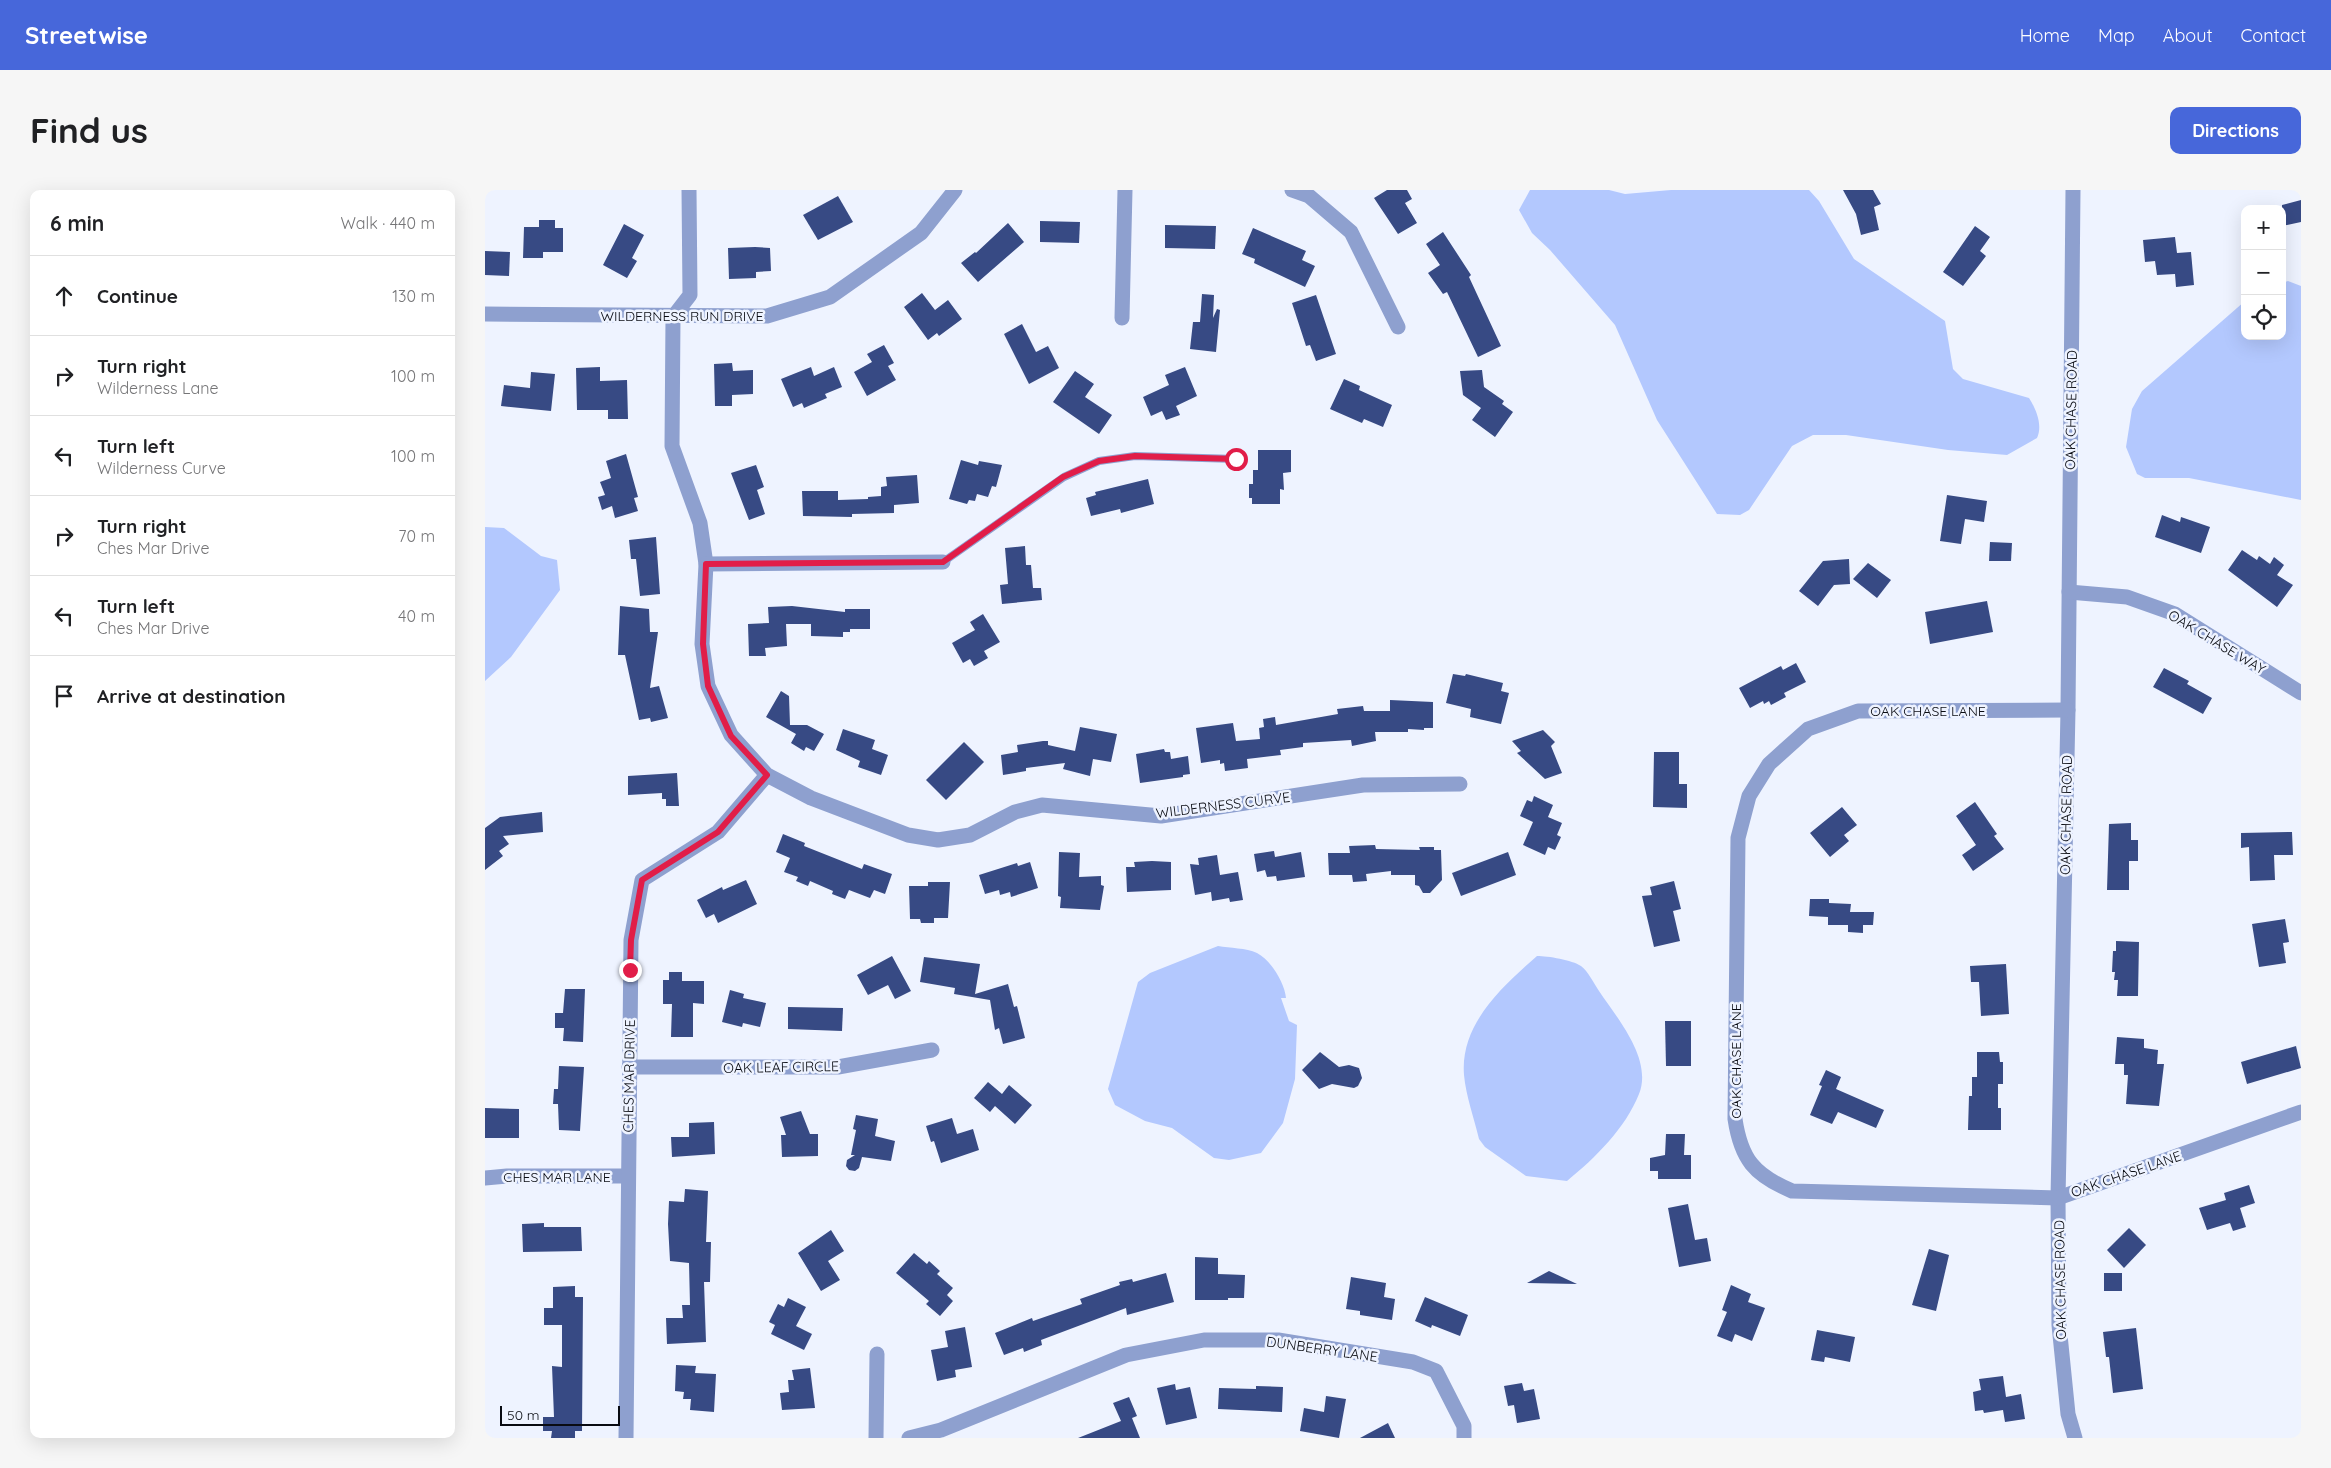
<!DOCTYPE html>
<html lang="en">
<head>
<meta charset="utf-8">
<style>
	body { margin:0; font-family:Quicksand,sans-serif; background:#f6f6f6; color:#202124 }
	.controls { position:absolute; right:15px; top:15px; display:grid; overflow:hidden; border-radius:10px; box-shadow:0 5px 20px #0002 }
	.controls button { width:45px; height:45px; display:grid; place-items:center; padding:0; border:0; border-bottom:1px solid #e0e0e0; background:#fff; color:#202124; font:25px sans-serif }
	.scale { position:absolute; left:15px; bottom:12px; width:120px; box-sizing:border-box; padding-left:5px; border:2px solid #090b12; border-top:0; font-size:14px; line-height:18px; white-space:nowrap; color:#090b12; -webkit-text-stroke:4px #eef3ff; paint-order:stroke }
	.stop { position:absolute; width:15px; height:15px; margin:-11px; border:4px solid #e11d48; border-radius:50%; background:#fff }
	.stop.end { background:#e11d48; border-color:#fff; box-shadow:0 1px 5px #0008 }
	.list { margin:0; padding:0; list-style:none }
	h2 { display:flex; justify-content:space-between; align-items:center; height:65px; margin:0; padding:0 20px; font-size:21px }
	h2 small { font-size:16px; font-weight:400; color:#757577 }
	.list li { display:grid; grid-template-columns:32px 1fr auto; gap:15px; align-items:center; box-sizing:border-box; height:80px; padding:0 20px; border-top:1px solid #e0e0e0 }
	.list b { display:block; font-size:19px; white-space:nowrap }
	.list p { margin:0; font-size:16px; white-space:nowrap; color:#757577 }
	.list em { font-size:16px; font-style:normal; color:#757577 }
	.icon { flex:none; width:28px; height:28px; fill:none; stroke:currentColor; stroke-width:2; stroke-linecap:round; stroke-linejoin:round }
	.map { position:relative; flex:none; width:1816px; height:1248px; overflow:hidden; border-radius:10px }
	header { display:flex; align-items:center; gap:30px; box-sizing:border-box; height:70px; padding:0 25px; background:#4767da; color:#fff }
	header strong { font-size:24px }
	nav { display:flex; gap:28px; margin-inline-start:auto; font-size:18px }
	.intro { display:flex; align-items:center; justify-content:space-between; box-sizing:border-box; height:120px; padding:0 30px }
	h1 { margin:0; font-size:35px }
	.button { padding:12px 22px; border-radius:10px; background:#4767da; color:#fff; font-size:18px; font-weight:700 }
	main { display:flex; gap:30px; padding:0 30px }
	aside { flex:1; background:#fff; border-radius:10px; box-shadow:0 5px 20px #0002 }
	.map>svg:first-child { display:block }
</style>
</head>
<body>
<header>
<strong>Streetwise</strong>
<nav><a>Home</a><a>Map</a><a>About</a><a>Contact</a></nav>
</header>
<div class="intro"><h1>Find us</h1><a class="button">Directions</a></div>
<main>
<aside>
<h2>6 min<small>Walk · 440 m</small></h2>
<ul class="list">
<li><svg class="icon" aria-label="ahead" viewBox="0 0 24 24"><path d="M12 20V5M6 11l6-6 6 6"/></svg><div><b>Continue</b></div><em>130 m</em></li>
<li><svg class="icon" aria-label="right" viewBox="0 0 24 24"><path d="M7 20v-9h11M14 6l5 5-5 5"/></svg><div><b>Turn right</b><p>Wilderness Lane</p></div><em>100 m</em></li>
<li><svg class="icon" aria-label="left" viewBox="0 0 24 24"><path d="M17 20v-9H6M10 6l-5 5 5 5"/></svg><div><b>Turn left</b><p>Wilderness Curve</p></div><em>100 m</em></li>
<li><svg class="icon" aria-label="right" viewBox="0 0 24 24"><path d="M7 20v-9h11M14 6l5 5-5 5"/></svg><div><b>Turn right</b><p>Ches Mar Drive</p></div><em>70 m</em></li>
<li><svg class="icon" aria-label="left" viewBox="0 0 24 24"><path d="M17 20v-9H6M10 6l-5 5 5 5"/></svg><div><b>Turn left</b><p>Ches Mar Drive</p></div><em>40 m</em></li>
<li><svg class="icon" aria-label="arrive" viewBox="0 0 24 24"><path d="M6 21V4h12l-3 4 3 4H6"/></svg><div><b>Arrive at destination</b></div></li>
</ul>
</aside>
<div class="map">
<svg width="1816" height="1248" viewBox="0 0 1816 1248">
	<rect width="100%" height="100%" fill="#eef3ff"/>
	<g fill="#b3c8fe">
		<path d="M1045 0H1124L1140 4 1186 0H1324L1334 11 1369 69 1460 131 1468 179 1478 189 1544 208C1551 219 1558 235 1552 248L1522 265 1463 260 1361 245H1328L1307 256 1264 320 1255 325 1232 324 1172 230 1130 135 1065 60 1047 43 1034 20Z"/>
		<path d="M1803 91 1816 96V310L1704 288H1660L1652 284 1641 257 1647 219 1657 201 1760 111V146H1797V93Z"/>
		<path d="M0 337 19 338 56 366 72 370 75 400 26 467 0 491Z"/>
		<path d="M733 756C745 758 761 758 772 763 786 770 800 794 801 808H796L804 831 812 835 810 889 798 933 776 963 744 970 729 968 687 938 660 931 630 915 623 899 653 792 665 783Z"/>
		<path d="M1052 766C1063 766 1087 770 1096 776 1103 781 1109 794 1114 801 1132 828 1168 869 1154 904 1140 939 1110 968 1082 991L1041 986 1000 957 994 949C989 928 981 906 979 885 975 834 1017 797 1052 766Z"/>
	</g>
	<g fill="#374a84">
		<path d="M902 0H922L927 9 920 13 932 33 913 44 889 8Z"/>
		<path d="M1358 0H1388L1396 14 1389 17 1394 40 1376 45 1371 24Z"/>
		<path d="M353 6 368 32 333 50 318 25Z"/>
		<path d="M1816 10V32L1797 36V15Z"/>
		<path d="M54 30H70V38H78V62H58V68H38L39 37H54Z"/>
		<path d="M555 31 595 32 594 53 555 52Z"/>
		<path d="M523 33 539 52 493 92 476 73 490 62 491 63Z"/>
		<path d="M139 34 159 45 147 68 152 71 142 88 118 75Z"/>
		<path d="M680 35 731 36 730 59 680 58Z"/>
		<path d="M1490 36 1505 47 1495 61 1501 66 1478 96 1458 82Z"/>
		<path d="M768 38 821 61 817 70 830 76 820 97 769 73 770 69 757 64Z"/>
		<path d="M958 42 986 85 984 87 1016 156 993 167 962 102 958 104 943 83 955 75 941 54Z"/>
		<path d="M1690 47 1692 63 1706 62 1709 95 1691 97 1690 84 1672 85 1670 71 1660 72 1658 50Z"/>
		<path d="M270 57 285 58 286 81 271 82V88L244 89 243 58Z"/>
		<path d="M0 61 25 62 24 86 0 85Z"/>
		<path d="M437 103 450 120 463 110 477 129 454 146 452 143 443 150 419 117Z"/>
		<path d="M717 104 729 105 728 128 732 119 735 120 731 162 705 159 708 132H715Z"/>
		<path d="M831 105 851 164 831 171 825 155 821 156 807 113Z"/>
		<path d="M537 134 551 162 563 156 574 178 544 194 519 144Z"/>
		<path d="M399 155 409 173 403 176 411 190 382 206 369 182 387 172 382 164Z"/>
		<path d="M247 173 248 181 268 180V204L247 205V216H230L229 174Z"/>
		<path d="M115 177V191L142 190 143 229H123V220H92L91 178Z"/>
		<path d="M326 177 329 186 349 177 357 197 340 204 342 208 319 218 317 213 308 217 296 189Z"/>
		<path d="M700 177 712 206 691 216 695 225 681 230 677 221 666 226 658 207 684 195 680 185Z"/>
		<path d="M997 180 999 197 1019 211 1017 214 1028 222 1010 247 987 230 996 218 978 205 975 181Z"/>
		<path d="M590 181 609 194 600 207 627 225 614 244 568 212Z"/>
		<path d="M46 182 70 184 66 221 16 216 19 195 45 198Z"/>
		<path d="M859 189 875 196 874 200 907 215 898 237 879 229 877 233 845 219Z"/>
		<path d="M773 260H806V282L798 283 799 300 795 299V314H767V308H764V294H768V280H773Z"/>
		<path d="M141 264 153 307 149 308 153 321 130 328 127 316 117 320 113 307 120 305 115 292 126 288 121 271Z"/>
		<path d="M476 270 493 275 494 271 517 275 511 297 507 296 503 307 492 304 490 311 484 310 482 314 464 309Z"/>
		<path d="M271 275 279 297 272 300 280 324 264 330 246 283Z"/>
		<path d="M432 285 434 313 409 315V323L367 324V327L318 326 317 301H353V310L383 309V307L396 306V297L402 296 401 287Z"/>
		<path d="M663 289 669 314 636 323 635 319 606 326 601 308 611 305 610 302Z"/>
		<path d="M1462 305 1502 311 1499 332 1480 329 1476 354 1455 351Z"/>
		<path d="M1677 325 1695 332 1696 327 1725 337 1716 363 1670 347Z"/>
		<path d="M171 347 175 404 155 406 151 369H146L144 350Z"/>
		<path d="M1505 352 1527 353 1526 371H1504Z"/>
		<path d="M540 356 541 375H546L548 398H556L557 410 517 414 515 395 523 394 520 358Z"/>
		<path d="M1757 360 1772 370 1774 366 1785 374 1789 367 1799 375 1792 385 1808 395 1792 417 1743 380Z"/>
		<path d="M1364 369 1365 394 1349 395 1333 416 1314 401 1338 371Z"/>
		<path d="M1383 373 1406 390 1392 408 1368 389Z"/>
		<path d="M1502 411 1508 442 1445 454 1440 422Z"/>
		<path d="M135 416 164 419 165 442H173L165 498 174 496 183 528 166 532 165 528 154 530 140 465H133Z"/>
		<path d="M307 416 360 422V419H385V439H365V442H358V447L326 446V434H301L302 456 280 458 281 466H264L263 434 284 433 283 417Z"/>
		<path d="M498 424 515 452 499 461 503 468 489 476 485 469 478 473 467 453 490 440 485 432Z"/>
		<path d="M1311 473 1321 492 1299 503 1301 507 1286 515 1284 511 1279 514 1278 511 1265 518 1254 498 1296 476 1298 480Z"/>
		<path d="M1679 478 1704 491 1702 494 1727 508 1718 524 1668 497Z"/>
		<path d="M968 484 980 486 981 484 1018 493 1016 501 1024 503 1016 534 985 527 986 519 961 513Z"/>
		<path d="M296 501 304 506 305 535H322L339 544 329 561 321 557 319 561 306 553 311 544 281 527Z"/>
		<path d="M905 510 948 512V538H939V540L923 539V542H890L891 551 867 556 866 550 818 553V557L795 560 796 565 762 569 763 578 740 581 739 573 735 574V570L716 573 711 538 748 533 751 551 775 549 774 538 779 537 778 529 790 527 791 535 853 524 852 519 878 516 879 521H905Z"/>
		<path d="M595 537 632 544 626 572 608 569 605 586 578 579 580 573 541 578V581L518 585 516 565 533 562 532 555 558 551H563V555L590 561Z"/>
		<path d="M358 539 390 550 387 559 403 565 396 585 373 577 375 571 351 560Z"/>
		<path d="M1058 540 1070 552 1066 556 1077 583 1060 589 1032 563 1036 561 1027 551Z"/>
		<path d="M479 552 499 572 461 610 441 590Z"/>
		<path d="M679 559 680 562H685L686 569 703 566 705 584 698 585V587L655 593 651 564Z"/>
		<path d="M1169 562H1194V594H1202V618L1168 617Z"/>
		<path d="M192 583 194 616H181V609H177V603L143 605V586Z"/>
		<path d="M1049 606 1068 615 1063 627 1077 633 1072 645 1076 647 1070 660 1063 657 1060 665 1038 655 1048 632 1035 626 1042 610 1047 612Z"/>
		<path d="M1490 612 1512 644 1509 646 1519 659 1488 681 1477 665 1491 655 1471 626Z"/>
		<path d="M1357 617 1372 635 1359 645 1364 651 1345 667 1325 643Z"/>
		<path d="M57 622 58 642 18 646 24 654 14 661 18 666 0 680V638L15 627Z"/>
		<path d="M1646 633V650H1653V671H1644V700H1622L1624 634Z"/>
		<path d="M1807 642 1808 665H1789L1790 690 1765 691 1764 657 1756 658V643Z"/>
		<path d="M298 644 320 653 319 656 377 679 379 674 407 684 400 704 389 700 385 708 364 700 360 709 347 704 348 701 325 691 323 696 311 691 313 687 299 682 305 668 291 662Z"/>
		<path d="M890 655 891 659 935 660 934 657H949V660H956L957 690 945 703H938L934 696 930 695V685H906V681L881 684 882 691 868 692 867 685H844L843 663H865L864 656Z"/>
		<path d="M789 661 790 667 816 662 820 687 792 691 791 686 782 687 780 680 772 682 769 664Z"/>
		<path d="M574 662 595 663 594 687 616 686V695L619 696 615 720 575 718 576 707 573 706Z"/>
		<path d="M1023 662 1031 685 976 706 967 683Z"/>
		<path d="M732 665 735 685 753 682 758 710 745 712 744 708 727 711 726 702 710 705 705 674 714 675 713 668Z"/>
		<path d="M667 671 686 672V700L642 702 641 677H650L649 672Z"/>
		<path d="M545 672 553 698 526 707 525 702 515 705 514 700 500 704 494 685 532 673 533 676Z"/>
		<path d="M261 690 272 714 233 733 229 724 221 728 212 710 237 697 238 700Z"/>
		<path d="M1189 691 1196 719 1188 721 1195 751 1169 757 1157 706 1167 705 1165 697Z"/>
		<path d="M443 692H465L463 728H449V733H436L435 729H425L424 696H443Z"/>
		<path d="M1325 709H1344V713L1366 714 1365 722H1389L1388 735H1378V743L1363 742V735H1343V727L1324 726Z"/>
		<path d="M1800 729 1804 752 1798 753 1801 773 1774 777 1767 734Z"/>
		<path d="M1631 751 1654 752 1653 806H1632L1633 790H1629L1630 782H1627L1628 761H1631Z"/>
		<path d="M407 766 426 801 410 809 403 795 383 805 372 785Z"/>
		<path d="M439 767 495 774 490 804 523 794 529 817 532 816 540 848 518 854 514 838 510 840 505 810 469 804 470 798 435 792Z"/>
		<path d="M1521 774 1524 824 1496 826 1494 792H1486L1485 776Z"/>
		<path d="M184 782H197V791H219V814L208 813V847H186L187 814H178V790H184Z"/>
		<path d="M80 799H100L98 852 78 851 79 838H70V823H78Z"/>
		<path d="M245 800 259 804 258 808 281 813 275 837 258 833 257 837 237 832Z"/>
		<path d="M303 817 358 818 357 841 303 839Z"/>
		<path d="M1180 831H1206V876H1181Z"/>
		<path d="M1632 847 1659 849V858L1673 860 1672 874H1679L1674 916 1641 914 1643 885H1639V874H1630Z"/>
		<path d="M1811 856 1816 878 1762 894 1756 872Z"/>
		<path d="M835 862 854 877 864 875 874 878 877 888 873 896 869 898 847 894 834 899 817 880Z"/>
		<path d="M1492 862H1514L1515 872H1518V894H1513V918H1516V940H1483L1484 906H1487V887H1492Z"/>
		<path d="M74 876 99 877 95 941 74 940 73 914H68L69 899H73Z"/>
		<path d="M1341 880 1356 887 1351 899 1399 920 1391 938 1353 922 1347 934 1325 925 1337 896 1334 895Z"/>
		<path d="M503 892 517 904 524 895 547 915 530 934 510 916 505 922 489 908Z"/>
		<path d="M0 918 34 919V948H0Z"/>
		<path d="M316 921 325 944H333V966L297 967 296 945H301L295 927Z"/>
		<path d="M371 925 393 929 390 946 410 951 406 971 377 967 374 978 370 981 364 980 361 976 362 970 370 965H366L371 940 368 939Z"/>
		<path d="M467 928 472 944 488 939 494 960 456 973 449 951 446 952 441 936Z"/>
		<path d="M229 932 230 964 187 967 186 947H204V933Z"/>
		<path d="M1181 944H1200L1199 965H1206V989H1173V981H1165V968L1180 965Z"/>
		<path d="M1764 995 1770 1013 1755 1018 1761 1037 1748 1041 1745 1033 1722 1040 1714 1018 1741 1010 1739 1003Z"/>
		<path d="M200 999 223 1001 221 1052H226L225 1092H219L221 1152 182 1154 181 1128H198L197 1115H205L204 1073 185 1071 183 1034 184 1011 199 1012Z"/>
		<path d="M1203 1014 1210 1050 1222 1048 1226 1071 1194 1077 1183 1018Z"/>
		<path d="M59 1033V1037H96L97 1061 38 1062 37 1034Z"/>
		<path d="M1644 1038 1661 1055 1639 1078 1622 1060Z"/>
		<path d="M346 1040 359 1061 343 1071 355 1090 336 1101 313 1063Z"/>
		<path d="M1444 1059 1464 1065 1451 1121 1427 1115Z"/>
		<path d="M429 1063 442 1074 444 1071 455 1081 452 1084 468 1098 462 1105 468 1111 455 1126 441 1114 444 1111 411 1083Z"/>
		<path d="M710 1067 733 1068V1084L760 1085 759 1108H743V1110H710Z"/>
		<path d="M1064 1081 1092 1094 1042 1093Z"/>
		<path d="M681 1083 689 1112 642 1125 641 1118 556 1150 557 1155 539 1162 538 1158 519 1165 510 1143 547 1128 548 1131 597 1114 595 1109 635 1095 634 1092 647 1089 648 1092Z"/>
		<rect x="1619" y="1083" width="18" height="18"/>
		<path d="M866 1087 901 1093 899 1107 910 1109 907 1130 875 1125V1121L861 1119Z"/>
		<path d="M1246 1095 1266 1104 1263 1112 1280 1118 1267 1151 1250 1144 1247 1152 1232 1146 1242 1122 1237 1120Z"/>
		<path d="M90 1096V1107H98L97 1241H90V1248H66L67 1241H58V1227H69L67 1176 77 1177V1135H59V1118H68V1097Z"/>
		<path d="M940 1107 983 1125 975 1146 947 1135 946 1138 930 1131Z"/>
		<path d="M303 1108 321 1117 311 1136 327 1144 319 1160 286 1144 290 1135 284 1132 293 1114 299 1117Z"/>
		<path d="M480 1137 487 1177 470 1180 471 1187 452 1191 446 1160 463 1157 460 1141Z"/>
		<path d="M1651 1138 1658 1199 1628 1203 1624 1167H1621L1618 1142Z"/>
		<path d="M1332 1140 1370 1147 1365 1172 1340 1167 1339 1172 1326 1170Z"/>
		<path d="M191 1175 211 1176 210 1183 231 1184 229 1222 205 1220 206 1209H198L199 1202 190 1201Z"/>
		<path d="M325 1178 330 1218 297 1220 295 1203 304 1202 303 1190H309L307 1180Z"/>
		<path d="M1518 1186 1521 1207 1536 1204 1540 1229 1520 1232 1518 1220 1499 1223 1498 1220 1490 1221 1488 1202 1496 1200 1494 1189Z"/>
		<path d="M1037 1193 1039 1201 1049 1199 1055 1229 1032 1233 1029 1215 1023 1216 1019 1196Z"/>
		<path d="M690 1194 691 1200 705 1197 712 1228 681 1235 672 1198Z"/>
		<path d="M771 1196 798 1197 797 1222 733 1219 734 1198 771 1199Z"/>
		<path d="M841 1206 861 1209 854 1248 815 1241 819 1218 839 1222Z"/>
		<path d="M644 1207 652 1226 647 1228 655 1248H593L636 1231 628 1213Z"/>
		<path d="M903 1233 910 1248H875Z"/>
	</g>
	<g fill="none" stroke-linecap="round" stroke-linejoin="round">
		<path stroke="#8ea0cf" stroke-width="8" d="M458 372 579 287 614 271 650 266 751 269"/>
		<g stroke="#8ea0cf" stroke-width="15">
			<path d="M204 0 205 105 188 127 187 256 215 333 221 374 217 454 223 496 246 545 282 585 326 608 423 645 453 650 485 645 530 622 557 615 676 626 878 595 975 594"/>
			<path d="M807 0 824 6 866 42 913 137"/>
			<path d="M1588 0 1583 520 1573 1008 1574 1135 1583 1224 1590 1248"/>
			<path d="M0 124 282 126 345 107 436 43 470 0"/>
			<path d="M637 128 640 0"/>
			<path d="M221 374 458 372"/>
			<path d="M1584 402 1642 407 1690 424 1816 503"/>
			<path d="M1583 520 1373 521 1323 539 1284 574 1264 606 1253 648 1250 929C1256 969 1269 985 1307 1001L1573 1008 1816 922"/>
			<path d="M144 877H353L447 860"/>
			<path d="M0 988 22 986H143"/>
			<path d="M141 1248 146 750 157 690 233 642 282 585"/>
			<path d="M391 1248 392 1164"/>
			<path d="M424 1248 456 1240 641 1165 719 1150H793L928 1172 951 1181 979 1236V1248"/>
		</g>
	</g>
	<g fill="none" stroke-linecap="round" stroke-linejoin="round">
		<path stroke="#e11d48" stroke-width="6" d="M145 780 146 750 157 690 233 642 282 585 246 546 223 496 218 454 221 374 458 372 578 287 614 271 650 266 751 269"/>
	</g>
	<g text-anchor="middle" stroke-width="5" stroke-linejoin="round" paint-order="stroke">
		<g font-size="14" fill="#090b12" stroke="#eef3ff">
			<text x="197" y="131">WILDERNESS RUN DRIVE</text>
			<text transform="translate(1586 220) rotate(-89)" y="5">OAK CHASE ROAD</text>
			<text transform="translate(1732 452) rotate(31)" y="5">OAK CHASE WAY</text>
			<text x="1443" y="526">OAK CHASE LANE</text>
			<text transform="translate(738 615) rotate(-7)" y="5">WILDERNESS CURVE</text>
			<text transform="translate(1581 625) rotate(-89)" y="5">OAK CHASE ROAD</text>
			<text transform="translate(1251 871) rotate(-90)" y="5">OAK CHASE LANE</text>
			<text transform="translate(296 877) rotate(-1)" y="5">OAK LEAF CIRCLE</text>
			<text transform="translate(144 886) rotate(-89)" y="5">CHES MAR DRIVE</text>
			<text transform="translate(1641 984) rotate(-19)" y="5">OAK CHASE LANE</text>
			<text x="72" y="992">CHES MAR LANE</text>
			<text transform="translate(1575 1090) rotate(-91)" y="5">OAK CHASE ROAD</text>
			<text transform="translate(837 1159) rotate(8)" y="5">DUNBERRY LANE</text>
		</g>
	</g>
</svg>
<div class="controls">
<button>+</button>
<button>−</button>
<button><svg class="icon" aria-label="locate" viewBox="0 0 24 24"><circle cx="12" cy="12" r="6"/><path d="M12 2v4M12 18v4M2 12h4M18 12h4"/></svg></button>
</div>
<div class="scale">50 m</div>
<div class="stop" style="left:751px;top:269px"></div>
<div class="stop end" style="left:145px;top:780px"></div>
</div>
</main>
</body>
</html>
